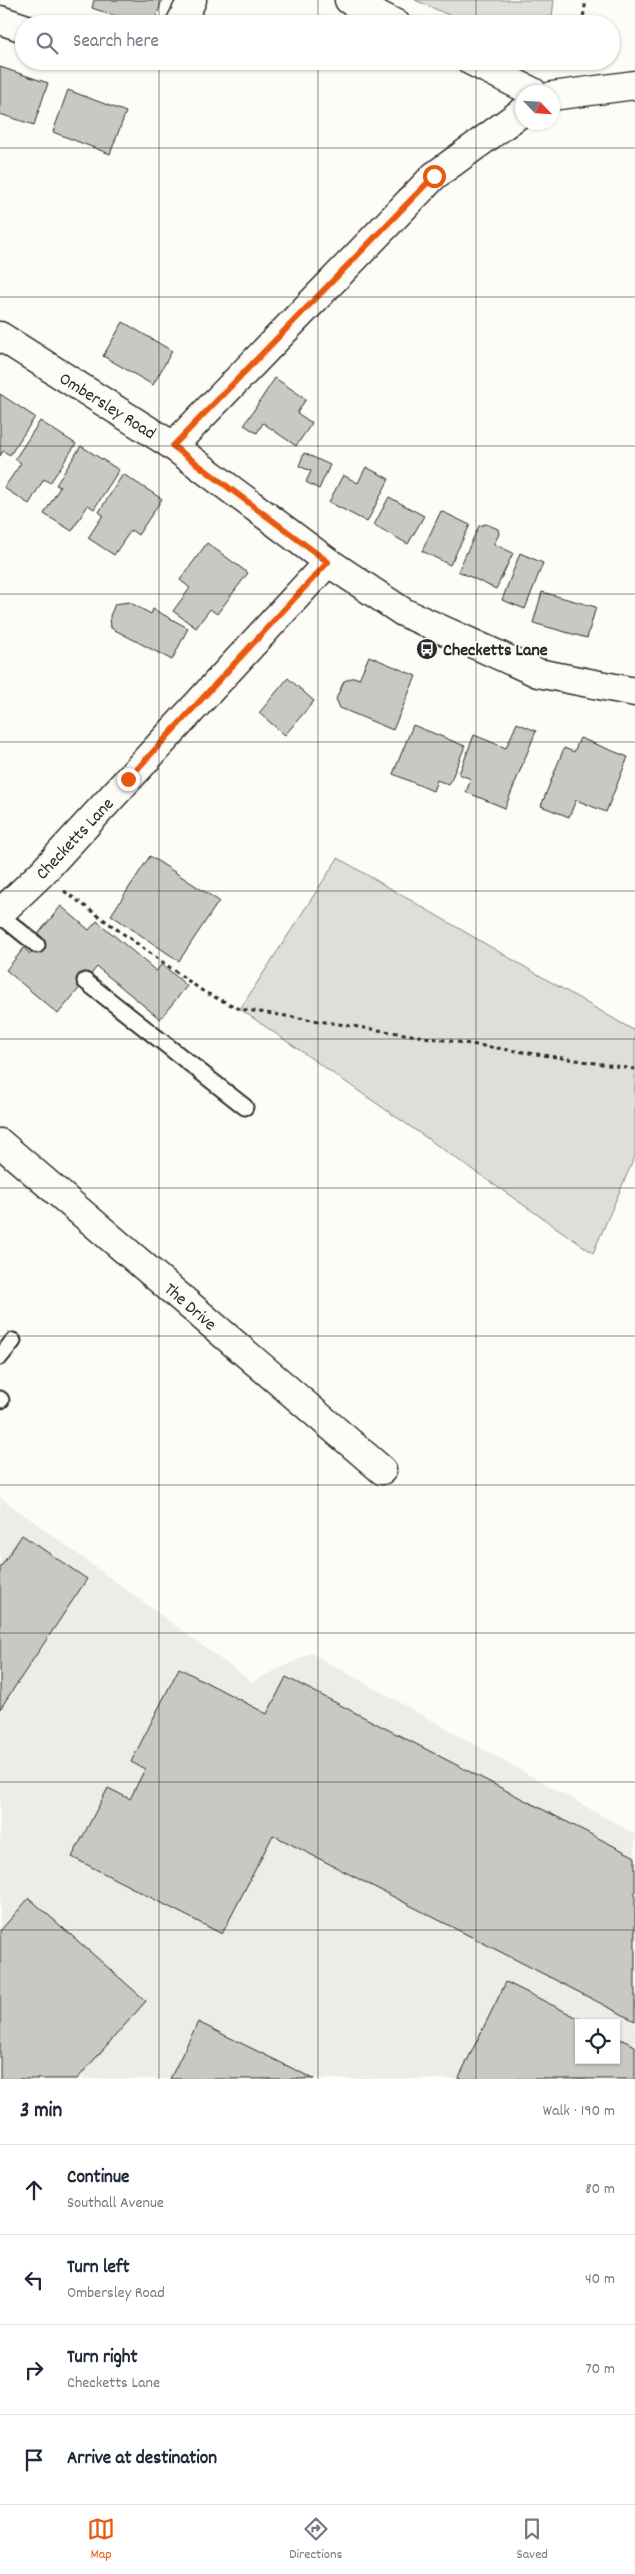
<!DOCTYPE html>
<html lang="en">
<head>
<meta charset="utf-8">
<style>
	body { margin:0; font-family:Dekko,sans-serif; background:#f2f2f3; color:#1f2937 }
	.controls { position:absolute; right:15px; bottom:15px; display:grid; overflow:hidden; border-radius:0px; box-shadow:0 1px 4px #0004 }
	.controls button { width:45px; height:45px; display:grid; place-items:center; padding:0; border:0; border-bottom:1px solid #e0e1e3; background:#fff; color:#1f2937; font:25px sans-serif }
	.compass { position:absolute; left:515px; top:85px; width:45px; height:45px; border-radius:50%; background:#fff; box-shadow:0 1px 4px #0004; rotate:115deg }
	.stop { position:absolute; width:15px; height:15px; margin:-11px; border:4px solid #ea580c; border-radius:50%; background:#fff }
	.stop.end { background:#ea580c; border-color:#fff; box-shadow:0 1px 5px #0008 }
	.list { margin:0; padding:0; list-style:none }
	h2 { display:flex; justify-content:space-between; align-items:center; height:65px; margin:0; padding:0 20px; font-size:21px }
	h2 small { font-size:16px; font-weight:400; color:#747a83 }
	.list li { display:grid; grid-template-columns:32px 1fr auto; gap:15px; align-items:center; box-sizing:border-box; height:90px; padding:0 20px; border-top:1px solid #e0e1e3 }
	.list b { display:block; font-size:19px; white-space:nowrap }
	.list p { margin:0; font-size:16px; white-space:nowrap; color:#747a83 }
	.list em { font-size:16px; font-style:normal; color:#747a83 }
	.icon { flex:none; width:28px; height:28px; fill:none; stroke:currentColor; stroke-width:2; stroke-linecap:round; stroke-linejoin:round }
	.map { position:relative; flex:none; width:635px; height:2079px; overflow:hidden }
	.search { position:absolute; background:#fff; box-shadow:0 1px 4px #0004; left:15px; right:15px; top:15px; height:55px; display:flex; align-items:center; gap:12px; box-sizing:border-box; padding:0 18px; border-radius:28px; color:#747a83; font-size:19px }
	.sheet { height:425px; background:#fff }
	nav { display:flex; justify-content:space-around; align-items:center; box-sizing:border-box; height:70px; border-top:1px solid #e0e1e3; background:#fff; font-size:14px; color:#747a83 }
	nav a { display:grid; justify-items:center; gap:2px }
	nav .on { color:#ea580c }
	.map>svg:first-child { display:block }
</style>
</head>
<body>
<div class="map">
<svg width="635" height="2079" viewBox="0 0 635 2079">
	<rect width="100%" height="100%" fill="#fdfcf7"/>
	<filter id="ink" filterUnits="userSpaceOnUse"><feTurbulence type="fractalNoise" baseFrequency=".02" numOctaves="2"/><feDisplacementMap in="SourceGraphic" scale="10" xChannelSelector="R" yChannelSelector="G"/><feConvolveMatrix kernelMatrix="1 2 1 2 8 2 1 2 1" color-interpolation-filters="sRGB"/></filter>
	<g filter="url(#ink)">
		<path fill="#edece8" fill-rule="evenodd" d="M0 1497 252 1682 311 1653 635 1834V2079H0ZM579 2023H616V2060H579Z"/>
		<g fill="#dfdeda" stroke="#858482">
			<path d="M415 0H554L551 24H469Z"/>
			<path d="M338 858 635 1031V1156L593 1253 240 1009Z"/>
		</g>
		<g fill="#c9c8c4" stroke="#2b2b2b">
			<path d="M94 0H162L154 24H139L92 8Z"/>
			<path d="M0 67 48 83 34 125 0 114Z"/>
			<path d="M68 90 126 112 110 154 53 132Z"/>
			<path d="M123 322 172 351 153 385 103 356Z"/>
			<path d="M275 378 306 399 297 413 312 423 296 446 263 423 257 433 244 425Z"/>
			<path d="M0 394 35 417 10 455 3 451 0 456Z"/>
			<path d="M40 421 76 444 50 483 44 479 29 504 4 488 21 463 15 459Z"/>
			<path d="M81 446 119 470 94 509 88 505 72 531 44 514 60 487 56 485Z"/>
			<path d="M304 453 330 465 319 489 306 482 311 471 299 466Z"/>
			<path d="M366 467 389 479 367 522 329 502 343 475 358 483Z"/>
			<path d="M123 474 162 499 138 535 131 530 114 555 88 538 103 515 99 512Z"/>
			<path d="M389 497 424 516 408 544 374 525Z"/>
			<path d="M441 511 470 525 450 565 422 551Z"/>
			<path d="M486 524 498 529 499 534 494 544 513 553 496 589 458 571 479 526Z"/>
			<path d="M207 543 248 573 217 614 210 609 196 628 173 611 190 588 180 580Z"/>
			<path d="M520 553 543 563 525 609 502 600Z"/>
			<path d="M542 592 596 607 587 638 533 623Z"/>
			<path d="M129 602 151 614 153 609 188 628 172 660 111 628 110 616 115 604Z"/>
			<path d="M369 656 416 676 393 730 340 708 336 699 344 681 354 677 359 679Z"/>
			<path d="M288 678 314 701 285 735 259 713Z"/>
			<path d="M517 723 536 731 505 808 466 792 471 779 459 774 474 735 506 748Z"/>
			<path d="M413 725 465 746 449 785 437 780 433 791 393 774Z"/>
			<path d="M580 738 628 757 606 812 576 800 569 817 541 806 564 748 574 752Z"/>
			<path d="M150 856 219 901 179 961 111 915Z"/>
			<path d="M61 906 89 930 97 921 156 971 162 964 187 986 160 1019 97 967 58 1014 6 970 24 948 30 954 43 938 38 934Z"/>
			<path d="M22 1535 87 1579 0 1709V1568Z"/>
			<path d="M179 1668 267 1714 286 1677 635 1857V2021L273 1835 222 1934 72 1857 108 1788 130 1799 145 1769 131 1762Z"/>
			<path d="M29 1898 146 2001 77 2079H0V1931Z"/>
			<path d="M506 1982 588 2023H579V2060H616V2037L635 2046V2079H458Z"/>
			<path d="M198 2022 314 2079H170Z"/>
		</g>
		<g fill="none" stroke-linecap="round" stroke-linejoin="round">
			<g stroke="#2b2b2b" stroke-width="19">
				<g id="lane">
					<path d="M0 915 37 945"/>
					<path d="M85 981 245 1107"/>
					<path d="M0 1357 13 1341"/>
					<path d="M0 1399 1 1400"/>
				</g>
			</g>
			<g stroke="#2b2b2b" stroke-width="31">
				<g id="street">
					<path d="M349 0 396 24"/>
					<path d="M0 20 24 28"/>
					<path d="M180 24 192 0"/>
					<path d="M471 61 533 92"/>
					<path d="M552 96 635 85"/>
					<path d="M173 446 434 176 522 112"/>
					<path d="M0 913 42 873 328 562"/>
					<path d="M0 1143 382 1470"/>
				</g>
			</g>
			<g stroke="#2b2b2b" stroke-width="31">
				<path id="primary" d="M0 336 173 446 328 562 403 612 538 673 635 692"/>
			</g>
			<g stroke="#2b2b2b" stroke-width="3" stroke-dasharray="4 4" stroke-linecap="butt">
				<path d="M582 24 586 0"/>
				<path d="M64 891 204 992 240 1009 635 1069"/>
			</g>
			<use href="#lane" stroke="#fdfcf7" stroke-width="15"/>
			<use href="#street" stroke="#fdfcf7" stroke-width="28"/>
			<use href="#primary" stroke="#fdfcf7" stroke-width="28"/>
		</g>
	</g>
	<g fill="none" stroke-linecap="round" stroke-linejoin="round" filter="url(#ink)">
		<path stroke="#ea580c" stroke-width="6" d="M128 779 328 562 173 446 434 176"/>
	</g>
	<path fill="none" stroke="#2b2b2b" stroke-width="1" stroke-opacity="0.55" d="M159 0V24M318 0V24M476 0V24M159 61V2079M318 61V2079M476 61V2079M0 148H635M0 297H635M0 446H635M0 594H635M0 742H635M0 891H635M0 1039H635M0 1188H635M0 1336H635M0 1485H635M0 1633H635M0 1782H635M0 1930H635"/>
	<defs>
		<g id="bus-disc" transform="scale(1.125)"><circle r="9.5" fill="#2b2b2b" stroke="#fdfcf7"/><path d="M-5-6H5V4H4V6H2V4H-2V6H-4V4H-5ZM-3.5-4V0h7V-4ZM-3.5 1.2v1.5H-2V1.2ZM2 1.2v1.5H3.5V1.2Z" fill="#fff"/></g>
	</defs>
	<g fill-rule="evenodd">
		<use href="#bus-disc" x="427" y="649"/>
	</g>
	<g text-anchor="middle" stroke-width="4" stroke-linejoin="round" paint-order="stroke">
		<g font-size="18" fill="#2b2b2b" stroke="#fdfcf7">
			<text transform="translate(108 405) rotate(32)" y="6">Ombersley Road</text>
			<text transform="translate(74 838) rotate(-47)" y="6">Checketts Lane</text>
			<text transform="translate(191 1306) rotate(41)" y="6">The Drive</text>
		</g>
		<g font-size="18" font-weight="bold" fill="#2b2b2b" stroke="#fdfcf7" text-anchor="start">
			<text x="443" y="655">Checketts Lane</text>
		</g>
	</g>
</svg>
<div class="controls">
<button><svg class="icon" aria-label="locate" viewBox="0 0 24 24"><circle cx="12" cy="12" r="6"/><path d="M12 2v4M12 18v4M2 12h4M18 12h4"/></svg></button>
</div>
<svg class="compass" viewBox="-18 -18 36 36"><path d="M0-13l5 13h-10z" fill="#e53935"/><path d="M0 13l5-13h-10z" fill="#747a83"/></svg>
<div class="stop" style="left:434px;top:176px"></div>
<div class="stop end" style="left:128px;top:779px"></div>
<div class="search"><svg class="icon" aria-label="search" viewBox="0 0 24 24"><circle cx="10" cy="10" r="6"/><path d="M15 15l6 6"/></svg>Search here</div>
</div>
<section class="sheet">
<h2>3 min<small>Walk · 190 m</small></h2>
<ul class="list">
<li><svg class="icon" aria-label="ahead" viewBox="0 0 24 24"><path d="M12 20V5M6 11l6-6 6 6"/></svg><div><b>Continue</b><p>Southall Avenue</p></div><em>80 m</em></li>
<li><svg class="icon" aria-label="left" viewBox="0 0 24 24"><path d="M17 20v-9H6M10 6l-5 5 5 5"/></svg><div><b>Turn left</b><p>Ombersley Road</p></div><em>40 m</em></li>
<li><svg class="icon" aria-label="right" viewBox="0 0 24 24"><path d="M7 20v-9h11M14 6l5 5-5 5"/></svg><div><b>Turn right</b><p>Checketts Lane</p></div><em>70 m</em></li>
<li><svg class="icon" aria-label="arrive" viewBox="0 0 24 24"><path d="M6 21V4h12l-3 4 3 4H6"/></svg><div><b>Arrive at destination</b></div></li>
</ul>
</section>
<nav>
<a class="on"><svg class="icon" aria-label="map" viewBox="0 0 24 24"><path d="M3 6l6-2 6 2 6-2v14l-6 2-6-2-6 2zM9 4v14M15 6v14"/></svg>Map</a>
<a><svg class="icon" aria-label="directions" viewBox="0 0 24 24"><path d="M12 3l9 9-9 9-9-9zM9 14v-3h6M13 9l2 2-2 2"/></svg>Directions</a>
<a><svg class="icon" aria-label="saved" viewBox="0 0 24 24"><path d="M7 4h10v16l-5-4-5 4z"/></svg>Saved</a>
</nav>
</body>
</html>
